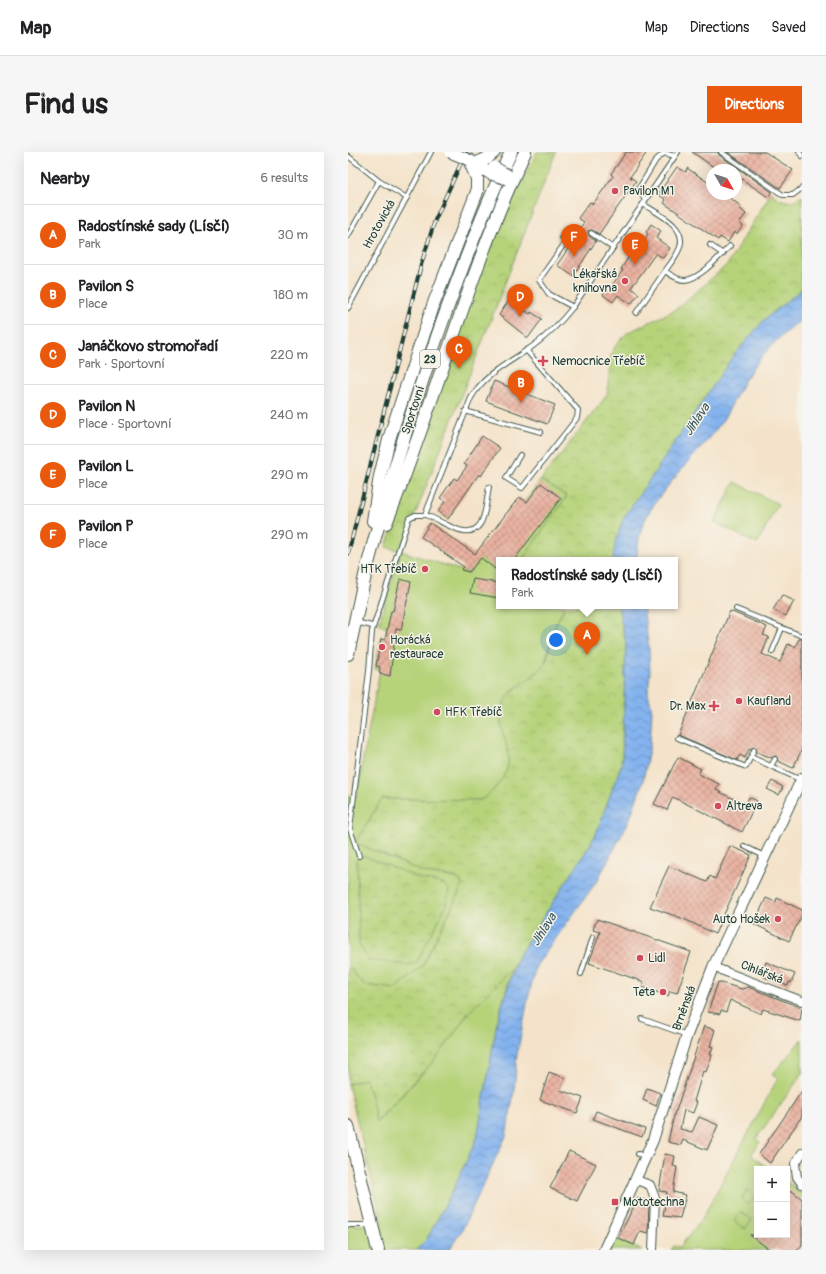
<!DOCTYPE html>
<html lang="en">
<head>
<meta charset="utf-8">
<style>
	body { margin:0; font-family:Pangolin,sans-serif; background:#f6f6f6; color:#202124 }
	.controls { position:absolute; right:12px; bottom:12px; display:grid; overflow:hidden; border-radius:0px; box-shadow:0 4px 16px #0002 }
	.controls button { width:36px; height:36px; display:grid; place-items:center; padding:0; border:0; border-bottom:1px solid #e0e0e0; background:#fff; color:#202124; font:20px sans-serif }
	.compass { position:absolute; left:358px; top:12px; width:36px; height:36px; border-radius:50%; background:#fff; box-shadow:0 4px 16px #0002; rotate:129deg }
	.you { position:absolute; left:208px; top:488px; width:14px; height:14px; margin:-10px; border:3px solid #fff; border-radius:50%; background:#1a73e8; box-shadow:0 0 0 6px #1a73e833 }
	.badge { display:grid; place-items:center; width:26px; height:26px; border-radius:50%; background:#ea580c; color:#fff; font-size:13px; font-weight:700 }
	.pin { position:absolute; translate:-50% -33px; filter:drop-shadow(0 1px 2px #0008) }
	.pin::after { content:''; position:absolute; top:21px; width:14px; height:12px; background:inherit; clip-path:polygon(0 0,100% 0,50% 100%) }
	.popup { position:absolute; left:148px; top:405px; width:182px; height:52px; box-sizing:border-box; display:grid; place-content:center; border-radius:0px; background:#fff; filter:drop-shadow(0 1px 3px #0005); font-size:13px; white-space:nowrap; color:#757577 }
	.popup b { font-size:15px; color:#202124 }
	.popup::after { content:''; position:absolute; left:50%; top:100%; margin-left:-8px; border:8px solid transparent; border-top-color:#fff }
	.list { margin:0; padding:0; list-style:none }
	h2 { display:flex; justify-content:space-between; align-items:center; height:52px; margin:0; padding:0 16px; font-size:17px }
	h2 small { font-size:13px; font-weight:400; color:#757577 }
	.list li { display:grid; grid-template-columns:26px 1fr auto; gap:12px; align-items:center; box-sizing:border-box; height:60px; padding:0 16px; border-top:1px solid #e0e0e0 }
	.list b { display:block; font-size:15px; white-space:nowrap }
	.list p { margin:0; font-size:13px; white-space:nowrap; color:#757577 }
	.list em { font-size:13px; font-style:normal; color:#757577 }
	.map { position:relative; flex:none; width:454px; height:1098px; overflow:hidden; border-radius:0px }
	header { display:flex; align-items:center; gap:24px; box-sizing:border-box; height:56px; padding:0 20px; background:#fff; border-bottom:1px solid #e0e0e0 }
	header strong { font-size:19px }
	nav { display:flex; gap:22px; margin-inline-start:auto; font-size:14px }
	.intro { display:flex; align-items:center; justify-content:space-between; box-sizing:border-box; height:96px; padding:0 24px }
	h1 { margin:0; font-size:28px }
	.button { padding:10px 18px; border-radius:0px; background:#ea580c; color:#fff; font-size:14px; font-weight:700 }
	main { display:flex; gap:24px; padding:0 24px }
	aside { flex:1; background:#fff; border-radius:0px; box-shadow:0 4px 16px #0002 }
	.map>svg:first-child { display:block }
</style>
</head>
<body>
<header>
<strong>Map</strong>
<nav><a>Map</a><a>Directions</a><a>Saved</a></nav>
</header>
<div class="intro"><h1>Find us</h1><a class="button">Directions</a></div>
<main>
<aside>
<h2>Nearby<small>6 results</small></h2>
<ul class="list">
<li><span class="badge">A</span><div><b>Radostínské sady (Lísčí)</b><p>Park</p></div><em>30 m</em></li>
<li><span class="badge">B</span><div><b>Pavilon S</b><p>Place</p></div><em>180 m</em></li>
<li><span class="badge">C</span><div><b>Janáčkovo stromořadí</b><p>Park · Sportovní</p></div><em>220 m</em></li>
<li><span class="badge">D</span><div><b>Pavilon N</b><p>Place · Sportovní</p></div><em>240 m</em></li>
<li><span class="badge">E</span><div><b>Pavilon L</b><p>Place</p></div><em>290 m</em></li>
<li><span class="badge">F</span><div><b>Pavilon P</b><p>Place</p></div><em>290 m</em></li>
</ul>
</aside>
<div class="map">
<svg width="454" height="1098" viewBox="0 0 454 1098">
	<defs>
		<pattern id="park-crowns" width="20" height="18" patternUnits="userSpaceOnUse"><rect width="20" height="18" fill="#b6d37a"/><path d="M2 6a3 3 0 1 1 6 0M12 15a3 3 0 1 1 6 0" fill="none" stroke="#9cb66a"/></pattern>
		<pattern id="water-waves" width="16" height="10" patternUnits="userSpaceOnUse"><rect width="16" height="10" fill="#83b2ee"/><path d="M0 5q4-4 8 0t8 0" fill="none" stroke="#6b92c2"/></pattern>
		<pattern id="building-cross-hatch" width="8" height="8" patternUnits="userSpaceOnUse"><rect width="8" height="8" fill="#eab2a1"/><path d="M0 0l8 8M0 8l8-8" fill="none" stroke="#bd9284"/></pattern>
	</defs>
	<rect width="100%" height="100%" fill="#f7f3e8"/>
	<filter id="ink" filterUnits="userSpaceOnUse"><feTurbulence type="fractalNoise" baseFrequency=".025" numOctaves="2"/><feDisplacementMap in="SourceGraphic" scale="8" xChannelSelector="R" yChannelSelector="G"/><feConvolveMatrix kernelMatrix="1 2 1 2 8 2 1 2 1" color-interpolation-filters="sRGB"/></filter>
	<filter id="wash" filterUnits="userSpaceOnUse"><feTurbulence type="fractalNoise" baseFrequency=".012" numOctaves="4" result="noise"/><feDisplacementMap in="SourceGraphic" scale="16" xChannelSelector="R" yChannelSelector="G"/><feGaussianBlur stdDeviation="0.9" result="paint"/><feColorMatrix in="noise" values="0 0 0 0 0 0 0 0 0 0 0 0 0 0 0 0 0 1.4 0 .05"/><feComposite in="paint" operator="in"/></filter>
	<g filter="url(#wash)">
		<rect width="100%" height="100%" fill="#f4e3ca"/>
		<g fill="#b6d37a" stroke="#6a8857">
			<path d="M193 328 219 344 174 408H151V454H217L204 482 197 511 179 530 165 537 153 566 161 603 160 619 141 643 132 648 34 647 9 688 13 693 75 720 108 726 113 729 114 735 74 815 47 837 16 833 0 814V644H8L32 518 27 517 33 487 37 488 39 476 32 473V467L53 399 121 421Z"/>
			<path d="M387 330 430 352 409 392 366 370Z"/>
			<path d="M164 817 149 870 129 986 105 1038 79 1087 68 1098H0V1073H25L34 1069 0 932 17 927 24 947 29 970 91 903 120 861Z"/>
			<path d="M454 887V922L408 987 412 990 403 1003 421 1017H409V1027L407 1031 409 1033V1083L407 1086 422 1098H323L326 1094 332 1095 355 1065 430 926 424 923Z"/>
			<path d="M439 1030 454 1041 453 1047 439 1043Z"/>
			<path d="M267 1087 294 1098H262Z"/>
		</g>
		<g fill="url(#park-crowns)" stroke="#6a8857">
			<path d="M189 0H208L53 399 38 395 127 130 163 44H166Z"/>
			<path d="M423 41C434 49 442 53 454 44V137L416 168 265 408H174L219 344 193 328 259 243 263 202 270 190 279 181 327 158 379 113Z"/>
			<path d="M217 454H270L278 491 274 611 248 682 242 693 169 806 164 817 120 861 91 903 28 970 24 947 17 927 0 932V814L16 833 47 837 74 815 114 735 113 729 108 726 75 720 13 693 8 689 34 647 132 648C140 644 145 639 150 632 175 602 147 586 154 557 159 535 185 529 197 511 202 502 201 491 204 482 207 472 213 463 217 454Z"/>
			<path d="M17 704 73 727 96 732 101 737 98 754 69 810 61 813 20 808 11 791 9 707Z"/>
			<path d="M399 1038 408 1044 401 1053 393 1047Z"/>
			<path d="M393 1060 404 1068 397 1077 386 1069Z"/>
		</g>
		<g fill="url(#water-waves)" stroke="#517891">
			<path d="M454 137V167C432 183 413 203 398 226 388 242 381 261 369 276 347 306 304 344 293 378 290 387 290 398 288 408H265L267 392 275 367 383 207 416 168Z"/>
			<path d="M270 454H295L301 497 302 521 300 540 304 559 302 592 295 629 281 669 249 729 188 814 180 847 169 903 166 940 158 984 114 1078 101 1098H68L79 1087 105 1038 129 986 149 870 169 806 242 693 248 682 274 611 278 491Z"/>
		</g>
		<g id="blocks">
			<g fill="url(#building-cross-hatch)">
				<path d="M278 0H299L282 25 288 29 251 82 244 78 240 79 241 84 248 89 225 124 209 113 222 94 227 92 226 88 236 70 230 66 242 50 245 52 265 24 263 22Z"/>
				<path d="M344 0H370L371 3 424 40 420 45 388 23V18H370Z"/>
				<path d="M379 0H417L445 18 432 36Z"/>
				<path d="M329 15 338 20 339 16 364 33V42H376L393 54 391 56 398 62 391 71 395 74 389 82 386 80 380 90 372 85 370 88 316 51 318 48 310 42Z"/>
				<path d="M303 72 313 79 308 86 322 96 315 106 308 101 283 136 291 142 283 152 270 143 265 150 255 143 260 135 262 136 275 118 273 117 278 109 285 98 287 100 300 82 298 80Z"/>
				<path d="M161 148 182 162 183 160 194 167 180 186 151 163Z"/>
				<path d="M146 229 207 253 199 272 138 249Z"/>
				<path d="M134 284 152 296 133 324 131 322 100 367 90 360 97 349 92 346 106 326 109 328 119 314 116 312Z"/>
				<path d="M193 331 213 346 166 408H151V420L133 406 121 420 113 418 116 415 73 385 82 371 127 402 171 345 179 350Z"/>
				<path d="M52 427 63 430 53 478 48 477 42 524 31 521 32 515 28 514 33 487 37 488 43 459H45Z"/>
				<path d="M125 427 151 431V446L122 441Z"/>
				<path d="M434 443 446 449 438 464 425 458Z"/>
				<path d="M382 459 419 475 415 483 421 485 414 502 432 510 440 492 447 495 451 487H454V597L445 616 430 609 428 604 424 606 409 600 407 595 401 597 397 606 392 603 389 608 330 583Z"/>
				<path d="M330 605 353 617 350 622 371 632 368 638 398 653 401 645 409 649 394 680 325 645 319 658 306 652Z"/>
				<path d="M424 629 435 635 431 643 419 637Z"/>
				<path d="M382 694 403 703 367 782 336 767 302 755 321 714 359 730 362 724 367 727Z"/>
				<path d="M418 746 428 750 429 746 454 758V763L441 789 406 772Z"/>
				<path d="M249 767 343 800 329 841 322 839 320 844 294 835 296 830 241 811 252 780 245 778Z"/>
				<path d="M418 810 447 822 443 831 441 830 440 834 416 825 417 821 414 820Z"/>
				<path d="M370 830 394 837 400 835 454 856 452 869 415 857 413 862 382 848 378 860 373 858 372 862 360 860Z"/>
				<path d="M356 874 367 878 362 894 365 895 362 902 364 903 358 920 355 919 346 949 349 950 345 961 336 958 332 977 344 980 351 965 370 973 359 998 335 988 333 993 320 990 327 959H328Z"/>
				<path d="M201 920 217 926 212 938 235 946 229 961 192 948Z"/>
				<path d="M299 936 312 941 308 954 295 948Z"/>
				<path d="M454 939V964L422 1011 411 1002Z"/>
				<path d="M248 959 297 977 294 985 245 967Z"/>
				<path d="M221 999 248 1012 229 1049 202 1036Z"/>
				<path d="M317 1002 327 1004 325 1014 329 1015 325 1040 338 1043 332 1066 315 1064 319 1040 311 1039Z"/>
				<path d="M443 1038 454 1047V1093L450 1098H422L402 1083H439V1043Z"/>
				<path d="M290 1046 301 1050 300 1081 292 1079 286 1093 270 1086Z"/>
			</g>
		</g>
	</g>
	<g filter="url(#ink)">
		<use href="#blocks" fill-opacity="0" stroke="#3f564a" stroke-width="1"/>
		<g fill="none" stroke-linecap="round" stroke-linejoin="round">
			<g stroke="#3f564a" stroke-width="6">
				<g id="service">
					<path d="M373 0 435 43H445L454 36"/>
					<path d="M451 0 454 4"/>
					<path d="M0 4 31 29 0 84"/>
					<path d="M31 29 59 46"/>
					<path d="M297 49 291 36 308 8 316 1 327 4"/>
					<path d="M295 52C310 62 339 74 332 95 329 104 322 112 317 119 323 123 329 128 337 128 352 127 372 104 382 94"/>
					<path d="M243 81 265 96"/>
					<path d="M214 85 224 91"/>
					<path d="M219 88 191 128 201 142 225 155 330 0"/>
					<path d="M362 93 375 102"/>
					<path d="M0 156 83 0"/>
					<path d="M288 161 317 119"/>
					<path d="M117 259 193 280"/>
					<path d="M172 303 158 326 174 336 229 266 230 258 178 198"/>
					<path d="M77 363C87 366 96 372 106 376 138 390 137 356 141 335"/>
					<path d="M388 457 454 484"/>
					<path d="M8 470 24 474"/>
					<path d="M424 500 434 476"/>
					<path d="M329 586 398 615 406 598"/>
					<path d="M403 605 453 628"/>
					<path d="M423 614 427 607"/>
					<path d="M396 694 416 704"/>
					<path d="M11 704 2 677 21 519 24 479 61 366 67 363H77L123 246C136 222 164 209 185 194 200 183 213 170 225 155"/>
					<path d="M233 822 245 785"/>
					<path d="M294 867 339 883"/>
					<path d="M290 1002 298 1004"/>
					<path d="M0 1073H22"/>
				</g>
			</g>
			<g stroke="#3f564a" stroke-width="10">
				<g id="minor">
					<path d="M365 815 454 849"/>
					<path d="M454 1001 447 1012 449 1025 454 1032"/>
					<path d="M288 1028 302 1033 307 1046 305 1098"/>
				</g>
			</g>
			<g stroke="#3f564a" stroke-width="12">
				<path id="tertiary" d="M256 1098 305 988 339 883 365 815 454 626"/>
			</g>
			<g stroke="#3f564a" stroke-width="13">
				<path id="secondary" d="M121 8 143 22"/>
			</g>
			<g stroke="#3f564a" stroke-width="14">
				<g id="primary">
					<path d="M131 10 138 7 146 0"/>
					<path d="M25 369 32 324 42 284 86 151 129 40V26L121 8"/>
					<path d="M38 371C88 249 120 120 177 0"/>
					<path d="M0 502C6 475 12 447 18 419 39 339 63 260 90 182 112 120 135 59 163 0"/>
					<path d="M0 974 30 1098"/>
				</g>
			</g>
			<use href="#service" stroke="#fff" stroke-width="4"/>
			<use href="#minor" stroke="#fff" stroke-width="8"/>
			<use href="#tertiary" stroke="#fff" stroke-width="10"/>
			<use href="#secondary" stroke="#fff" stroke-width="11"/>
			<use href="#primary" stroke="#fff" stroke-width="12"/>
			<g stroke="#1f3d34" stroke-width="4">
				<path id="rail" d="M0 402 73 113 87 68 118 0"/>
			</g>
			<use href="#rail" stroke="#f7f3e8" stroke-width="2.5" stroke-dasharray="8" stroke-linecap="butt"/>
			<g stroke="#3f564a" stroke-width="13" stroke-linecap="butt">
				<g id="secondary-bridge">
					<path d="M102 0 121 8"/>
					<path d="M146 15 161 24"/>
					<path d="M143 22 159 27"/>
				</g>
			</g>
			<use href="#secondary-bridge" stroke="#fff" stroke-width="11"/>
		</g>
	</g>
	<g fill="#d1495b" stroke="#f7f3e8" stroke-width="1.5">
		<circle cx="267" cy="39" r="4"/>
		<circle cx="277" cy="129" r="4"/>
		<path d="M193 203h4v4h4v4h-4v4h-4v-4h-4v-4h4z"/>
		<circle cx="77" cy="417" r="4"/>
		<circle cx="34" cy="495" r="4"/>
		<circle cx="391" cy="549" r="4"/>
		<path d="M364 548h4v4h4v4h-4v4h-4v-4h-4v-4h4z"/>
		<circle cx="89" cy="560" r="4"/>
		<circle cx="370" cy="654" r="4"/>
		<circle cx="430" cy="767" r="4"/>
		<circle cx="292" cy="806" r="4"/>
		<circle cx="315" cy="840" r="4"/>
		<rect x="263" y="1046" width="8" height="8" rx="2"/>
	</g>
	<g text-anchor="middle" stroke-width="3" stroke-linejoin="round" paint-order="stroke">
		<rect fill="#f7f3e8" stroke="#60746a" stroke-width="1" x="72" y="198" width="20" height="18" rx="3"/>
		<g font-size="11" font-weight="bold" fill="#1f3d34">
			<text x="82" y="211">23</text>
		</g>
		<g font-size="12" fill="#1f3d34" stroke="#f7f3e8" text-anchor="start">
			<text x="275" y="43">Pavilon M1</text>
			<text x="269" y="126" text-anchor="end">Lékařská<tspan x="269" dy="14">knihovna</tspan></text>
			<text x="204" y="213">Nemocnice Třebíč</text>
			<text x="69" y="421" text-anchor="end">HTK Třebíč</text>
			<text x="42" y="492">Horácká<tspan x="42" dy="14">restaurace</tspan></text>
			<text x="399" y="553">Kaufland</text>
			<text x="358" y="558" text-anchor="end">Dr. Max</text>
			<text x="97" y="564">HFK Třebíč</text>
			<text x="378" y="658">Altreva</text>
			<text x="422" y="771" text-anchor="end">Auto Hošek</text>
			<text x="300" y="810">Lidl</text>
			<text x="307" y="844" text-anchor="end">Teta</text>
			<text x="275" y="1054">Mototechna</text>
		</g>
		<g font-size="12" fill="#1f3d34" stroke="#f7f3e8">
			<text transform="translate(31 72) rotate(-61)" y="4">Hrotovická</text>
			<text transform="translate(65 258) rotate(-72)" y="4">Sportovní</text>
			<text transform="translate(414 820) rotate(21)" y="4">Cihlářská</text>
			<text transform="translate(336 856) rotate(-70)" y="4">Brněnská</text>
		</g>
		<g font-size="13" font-style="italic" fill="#385a62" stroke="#f7f3e8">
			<text transform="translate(348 267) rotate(-56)" y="5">Jihlava</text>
			<text transform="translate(195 777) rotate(-57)" y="5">Jihlava</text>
		</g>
	</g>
</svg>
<div class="controls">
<button>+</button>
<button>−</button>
</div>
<svg class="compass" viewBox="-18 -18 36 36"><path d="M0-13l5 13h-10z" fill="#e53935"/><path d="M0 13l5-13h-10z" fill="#757577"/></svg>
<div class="you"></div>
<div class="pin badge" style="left:239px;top:503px">A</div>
<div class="popup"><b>Radostínské sady (Lísčí)</b>Park</div>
<div class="pin badge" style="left:173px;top:251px">B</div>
<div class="pin badge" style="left:111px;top:217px">C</div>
<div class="pin badge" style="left:172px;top:165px">D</div>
<div class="pin badge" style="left:287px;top:113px">E</div>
<div class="pin badge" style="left:226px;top:105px">F</div>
</div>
</main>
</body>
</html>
